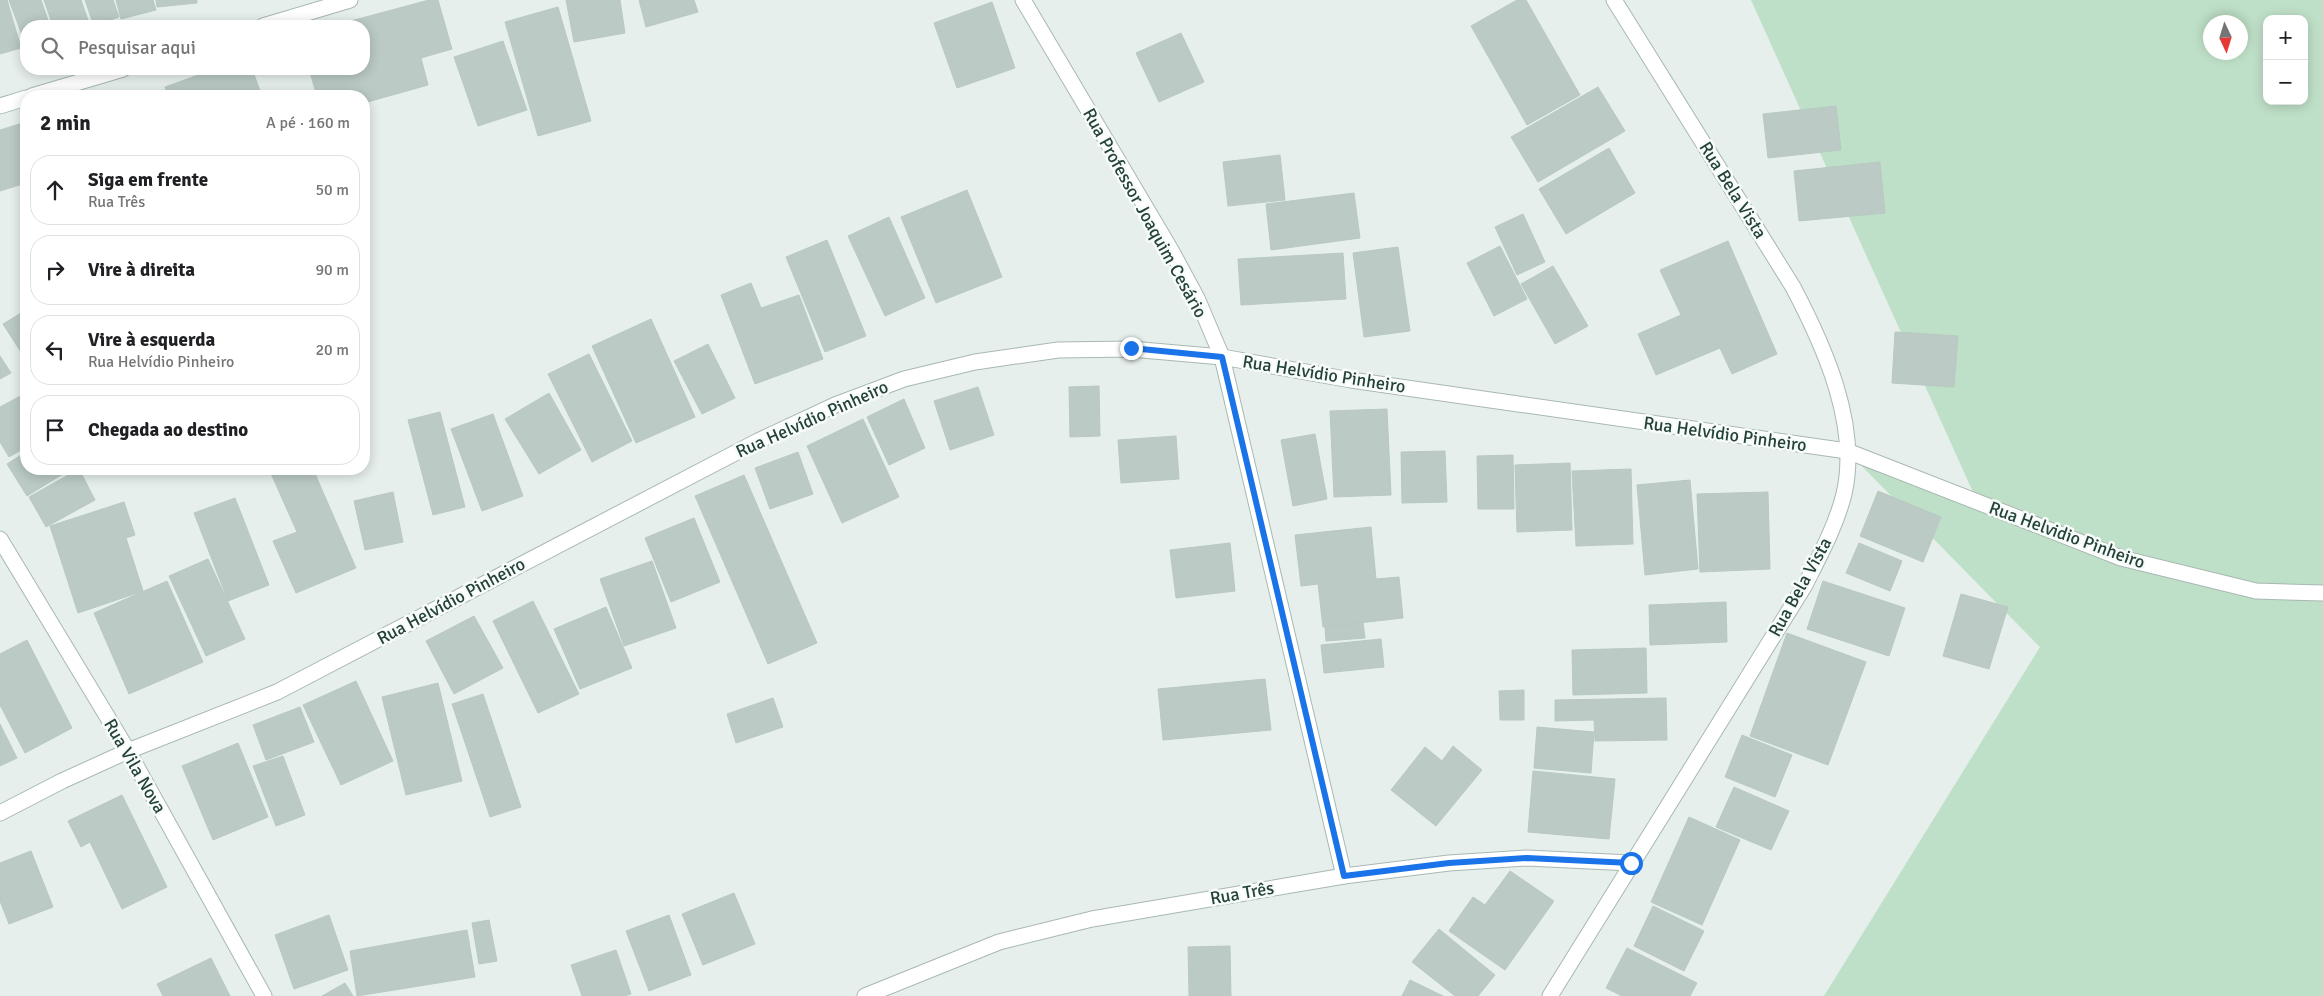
<!DOCTYPE html>
<html lang="pt">
<head>
<meta charset="utf-8">
<style>
	body { margin:0; font-family:Signika,sans-serif; background:#f6f6f6; color:#202124 }
	.controls { position:absolute; right:15px; top:15px; display:grid; overflow:hidden; border-radius:10px; box-shadow:0 2px 12px #0003 }
	.controls button { width:45px; height:45px; display:grid; place-items:center; padding:0; border:0; border-bottom:1px solid #e0e0e0; background:#fff; color:#202124; font:25px sans-serif }
	.compass { position:absolute; left:2203px; top:15px; width:45px; height:45px; border-radius:50%; background:#fff; box-shadow:0 2px 12px #0003; rotate:176deg }
	.stop { position:absolute; width:15px; height:15px; margin:-11px; border:4px solid #1a73e8; border-radius:50%; background:#fff }
	.stop.end { background:#1a73e8; border-color:#fff; box-shadow:0 1px 5px #0008 }
	.list { margin:0; padding:0; list-style:none }
	h2 { display:flex; justify-content:space-between; align-items:center; height:65px; margin:0; padding:0 20px; font-size:21px }
	h2 small { font-size:16px; font-weight:400; color:#757577 }
	.list li { display:grid; grid-template-columns:32px 1fr auto; gap:15px; align-items:center; box-sizing:border-box; height:70px; margin:0 10px 10px; padding:0 10px; border:1px solid #e0e0e0; border-radius:20px }
	.list b { display:block; font-size:19px; white-space:nowrap }
	.list p { margin:0; font-size:16px; white-space:nowrap; color:#757577 }
	.list em { font-size:16px; font-style:normal; color:#757577 }
	.icon { flex:none; width:28px; height:28px; fill:none; stroke:currentColor; stroke-width:2; stroke-linecap:round; stroke-linejoin:round }
	.map { position:relative; flex:none; width:2323px; height:996px; overflow:hidden }
	.search { position:absolute; background:#fff; box-shadow:0 2px 12px #0003; left:20px; top:20px; width:350px; height:55px; display:flex; align-items:center; gap:12px; box-sizing:border-box; padding:0 18px; border-radius:20px; color:#757577; font-size:19px }
	.panel { position:absolute; background:#fff; box-shadow:0 2px 12px #0003; left:20px; top:90px; width:350px; height:385px; border-radius:20px }
	.map>svg:first-child { display:block }
</style>
</head>
<body>
<div class="map">
<svg width="2323" height="996" viewBox="0 0 2323 996">
	<rect width="100%" height="100%" fill="#e6efeb"/>
	<path fill="#bfe0c8" fill-rule="evenodd" d="M1751 0H2323V996H1824L2040 647 1847 451 1977 501ZM2267 19H2304V101H2267ZM2210 22H2240V52H2210Z"/>
	<g fill="#bbcac4" stroke="#b8c9c2">
		<path d="M0 0H7L21 48 0 54Z"/>
		<path d="M9 0H41L50 26H26V46Z"/>
		<path d="M44 0H81L90 26H53Z"/>
		<path d="M85 0H113L119 17 94 26Z"/>
		<path d="M116 0H153L156 10 121 19Z"/>
		<path d="M156 0H197V3L157 7Z"/>
		<path d="M429 0H438L452 49 421 58 428 85 364 103V96H317L309 69H364V26H332Z"/>
		<path d="M566 0H620L625 33 574 42Z"/>
		<path d="M639 0H694L698 12 646 27Z"/>
		<path d="M1517 0H1526L1580 95 1527 125 1471 26Z"/>
		<path d="M992 2 1015 68 957 88 934 23Z"/>
		<path d="M558 7 591 121 538 136 505 22Z"/>
		<path d="M1181 33 1204 82 1159 102 1136 53Z"/>
		<path d="M503 41 527 110 478 126 454 57Z"/>
		<path d="M215 69H252L262 96H168L165 87Z"/>
		<path d="M1598 87 1625 131 1538 182 1511 137Z"/>
		<path d="M1836 106 1841 150 1768 158 1763 114Z"/>
		<path d="M26 122V183L0 191V130Z"/>
		<path d="M1609 148 1635 193 1566 234 1539 189Z"/>
		<path d="M1280 155 1285 200 1228 206 1223 162Z"/>
		<path d="M1880 162 1885 213 1799 221 1794 171Z"/>
		<path d="M967 190 1002 277 936 303 901 217Z"/>
		<path d="M1354 193 1360 238 1271 250 1266 204Z"/>
		<path d="M1523 214 1545 262 1517 275 1495 227Z"/>
		<path d="M889 217 925 298 885 316 848 236Z"/>
		<path d="M827 240 866 336 825 352 786 257Z"/>
		<path d="M1728 241 1777 354 1732 374 1720 348 1656 375 1638 334 1681 315 1660 270Z"/>
		<path d="M1500 246 1527 299 1494 316 1467 263Z"/>
		<path d="M1398 247 1410 331 1364 337 1353 253Z"/>
		<path d="M1343 253 1346 299 1241 305 1238 259Z"/>
		<path d="M1553 266 1588 326 1555 344 1521 284Z"/>
		<path d="M751 283 761 308 799 295 823 359 755 384 721 295Z"/>
		<path d="M26 310V360L3 324Z"/>
		<path d="M651 319 695 417 636 443 592 346Z"/>
		<path d="M1895 332 1958 336 1954 387 1892 383Z"/>
		<path d="M708 344 735 398 702 414 674 361Z"/>
		<path d="M589 354 632 441 592 462 548 374Z"/>
		<path d="M0 356 11 373 0 379Z"/>
		<path d="M1099 386 1100 436 1070 437 1069 387Z"/>
		<path d="M978 387 994 435 950 450 934 401Z"/>
		<path d="M26 393V447L9 457 0 442V407Z"/>
		<path d="M549 393 581 450 539 474 505 419Z"/>
		<path d="M904 399 925 448 889 465 867 417Z"/>
		<path d="M1387 409 1391 495 1334 497 1330 411Z"/>
		<path d="M440 412 465 507 433 515 408 420Z"/>
		<path d="M493 414 523 496 482 511 451 429Z"/>
		<path d="M863 419 899 497 842 523 807 446Z"/>
		<path d="M1315 434 1327 499 1293 506 1281 440Z"/>
		<path d="M1176 436 1179 479 1121 483 1118 440Z"/>
		<path d="M1445 451 1447 502 1402 503 1401 452Z"/>
		<path d="M26 452V469H71L27 496 7 464Z"/>
		<path d="M798 452 813 494 770 509 755 468Z"/>
		<path d="M1513 455 1514 509H1478L1477 456Z"/>
		<path d="M1570 463 1572 530 1517 532 1515 465Z"/>
		<path d="M79 469 95 500 46 527 29 497Z"/>
		<path d="M269 469H313L356 568 296 593 273 541 297 532Z"/>
		<path d="M1631 469 1633 544 1576 546 1572 471Z"/>
		<path d="M744 475 817 643 768 664 695 496Z"/>
		<path d="M1690 480 1698 569 1645 575 1637 485Z"/>
		<path d="M1878 491 1941 517 1923 562 1860 536Z"/>
		<path d="M393 492 403 542 365 550 354 501Z"/>
		<path d="M1768 492 1770 569 1700 572 1697 494Z"/>
		<path d="M235 498 269 585 228 601 194 513Z"/>
		<path d="M124 502 135 535 126 538 143 591 78 613 50 526Z"/>
		<path d="M694 518 720 582 671 602 645 538Z"/>
		<path d="M1371 527 1376 579 1399 577 1403 618 1323 627 1318 584 1301 586 1295 535Z"/>
		<path d="M1230 543 1235 591 1176 598 1170 550Z"/>
		<path d="M1859 543 1902 561 1890 591 1846 573Z"/>
		<path d="M208 559 245 639 206 656 169 576Z"/>
		<path d="M652 561 676 628 624 646 600 579Z"/>
		<path d="M167 581 203 662 129 694 94 613Z"/>
		<path d="M1823 581 1905 608 1889 656 1807 629Z"/>
		<path d="M1961 594 2008 607 1989 669 1943 656Z"/>
		<path d="M533 601 579 694 538 713 493 621Z"/>
		<path d="M1726 602 1727 642 1650 645 1649 605Z"/>
		<path d="M606 607 632 668 580 689 554 629Z"/>
		<path d="M474 616 503 668 454 694 426 641Z"/>
		<path d="M1363 623 1365 638 1326 641 1325 627Z"/>
		<path d="M1787 633 1866 662 1828 765 1750 736Z"/>
		<path d="M1381 639 1384 667 1324 673 1321 645Z"/>
		<path d="M27 640 72 728 25 753 0 705V654Z"/>
		<path d="M1646 648 1647 693 1573 695 1572 650Z"/>
		<path d="M1265 679 1271 730 1163 740 1158 689Z"/>
		<path d="M356 681 393 761 341 785 303 705Z"/>
		<path d="M438 683 462 781 406 795 382 697Z"/>
		<path d="M1524 690V720H1500L1499 691Z"/>
		<path d="M483 694 521 807 490 817 452 704Z"/>
		<path d="M773 698 783 727 736 743 727 714Z"/>
		<path d="M1666 698 1667 740 1595 741 1594 720 1555 721V700Z"/>
		<path d="M300 707 314 742 266 760 253 725Z"/>
		<path d="M0 724 17 758 0 766Z"/>
		<path d="M1537 727 1594 732 1591 773 1534 768Z"/>
		<path d="M1742 735 1792 755 1775 797 1725 777Z"/>
		<path d="M238 743 268 817 213 840 182 766Z"/>
		<path d="M1453 746 1482 770 1436 826 1391 790 1425 747 1442 761Z"/>
		<path d="M283 756 305 815 276 826 253 766Z"/>
		<path d="M1533 771 1615 779 1609 839 1528 832Z"/>
		<path d="M1734 787 1789 811 1771 850 1716 827Z"/>
		<path d="M122 795 167 887 122 909 90 842 81 847 68 821Z"/>
		<path d="M1689 817 1740 840 1702 925 1651 902Z"/>
		<path d="M31 851 53 907 9 924 0 901V863Z"/>
		<path d="M1510 871 1554 901 1505 970 1449 931 1473 897 1485 905Z"/>
		<path d="M734 893 755 944 703 965 682 914Z"/>
		<path d="M1653 906 1704 931 1684 971 1634 946Z"/>
		<path d="M329 915 348 970 294 989 275 935Z"/>
		<path d="M669 915 691 975 649 991 626 931Z"/>
		<path d="M489 920 497 961 479 964 472 923Z"/>
		<path d="M1439 929 1495 975 1478 996H1455L1412 962Z"/>
		<path d="M467 930 475 977 357 996 350 951Z"/>
		<path d="M1230 946 1231 996H1189L1188 947Z"/>
		<path d="M1627 948 1697 983 1690 996H1622L1606 988Z"/>
		<path d="M616 950 631 994 624 996H582L571 965Z"/>
		<path d="M211 958 230 996H163L157 984Z"/>
		<path d="M1410 980 1443 996H1402Z"/>
		<path d="M345 983 353 996H322Z"/>
	</g>
	<g fill="none" stroke-linecap="round" stroke-linejoin="round">
		<g stroke="#a8b8b2" stroke-width="17">
			<g id="minor">
				<path d="M1023 0 1171 250 1197 298 1222 357 1344 876"/>
				<path d="M263 26 350 0"/>
				<path d="M32 96 123 69"/>
				<path d="M0 106 26 98"/>
				<path d="M0 539 128 751 264 996"/>
				<path d="M0 813 62 781 128 751 277 692 758 441 835 405 904 379 975 362 1058 350 1131 349 1222 357 1351 380 1847 451 2121 558 2256 591 2323 593"/>
				<path d="M865 996 999 942 1092 919 1344 876 1449 863 1527 858 1631 863"/>
				<path d="M1550 996 1805 585C1820 555 1836 526 1844 494 1860 425 1824 346 1793 287L1614 0"/>
			</g>
		</g>
		<use href="#minor" stroke="#fff" stroke-width="15"/>
	</g>
	<g fill="none" stroke-linecap="round" stroke-linejoin="round">
		<path stroke="#1a73e8" stroke-width="6" d="M1131 348 1222 357 1344 876 1449 863 1527 858 1631 863"/>
	</g>
	<g text-anchor="middle" stroke-width="5" stroke-linejoin="round" paint-order="stroke">
		<g font-size="18" fill="#24423a" stroke="#f7fbf9">
			<text transform="translate(1733 190) rotate(58)" y="6">Rua Bela Vista</text>
			<text transform="translate(1145 213) rotate(61)" y="6">Rua Professor Joaquim Cesário</text>
			<text transform="translate(1324 374) rotate(9)" y="6">Rua Helvídio Pinheiro</text>
			<text transform="translate(812 419) rotate(-24)" y="6">Rua Helvídio Pinheiro</text>
			<text transform="translate(1725 434) rotate(8)" y="6">Rua Helvídio Pinheiro</text>
			<text transform="translate(2067 535) rotate(20)" y="6">Rua Helvidio Pinheiro</text>
			<text transform="translate(1800 587) rotate(-61)" y="6">Rua Bela Vista</text>
			<text transform="translate(451 601) rotate(-28)" y="6">Rua Helvídio Pinheiro</text>
			<text transform="translate(135 766) rotate(60)" y="6">Rua Vila Nova</text>
			<text transform="translate(1242 893) rotate(-10)" y="6">Rua Três</text>
		</g>
	</g>
</svg>
<div class="controls">
<button>+</button>
<button>−</button>
</div>
<svg class="compass" viewBox="-18 -18 36 36"><path d="M0-13l5 13h-10z" fill="#e53935"/><path d="M0 13l5-13h-10z" fill="#757577"/></svg>
<div class="stop" style="left:1631px;top:863px"></div>
<div class="stop end" style="left:1131px;top:348px"></div>
<div class="search"><svg class="icon" aria-label="search" viewBox="0 0 24 24"><circle cx="10" cy="10" r="6"/><path d="M15 15l6 6"/></svg>Pesquisar aqui</div>
<section class="panel">
<h2>2 min<small>A pé · 160 m</small></h2>
<ul class="list">
<li><svg class="icon" aria-label="ahead" viewBox="0 0 24 24"><path d="M12 20V5M6 11l6-6 6 6"/></svg><div><b>Siga em frente</b><p>Rua Três</p></div><em>50 m</em></li>
<li><svg class="icon" aria-label="right" viewBox="0 0 24 24"><path d="M7 20v-9h11M14 6l5 5-5 5"/></svg><div><b>Vire à direita</b></div><em>90 m</em></li>
<li><svg class="icon" aria-label="left" viewBox="0 0 24 24"><path d="M17 20v-9H6M10 6l-5 5 5 5"/></svg><div><b>Vire à esquerda</b><p>Rua Helvídio Pinheiro</p></div><em>20 m</em></li>
<li><svg class="icon" aria-label="arrive" viewBox="0 0 24 24"><path d="M6 21V4h12l-3 4 3 4H6"/></svg><div><b>Chegada ao destino</b></div></li>
</ul>
</section>
</div>
</body>
</html>
